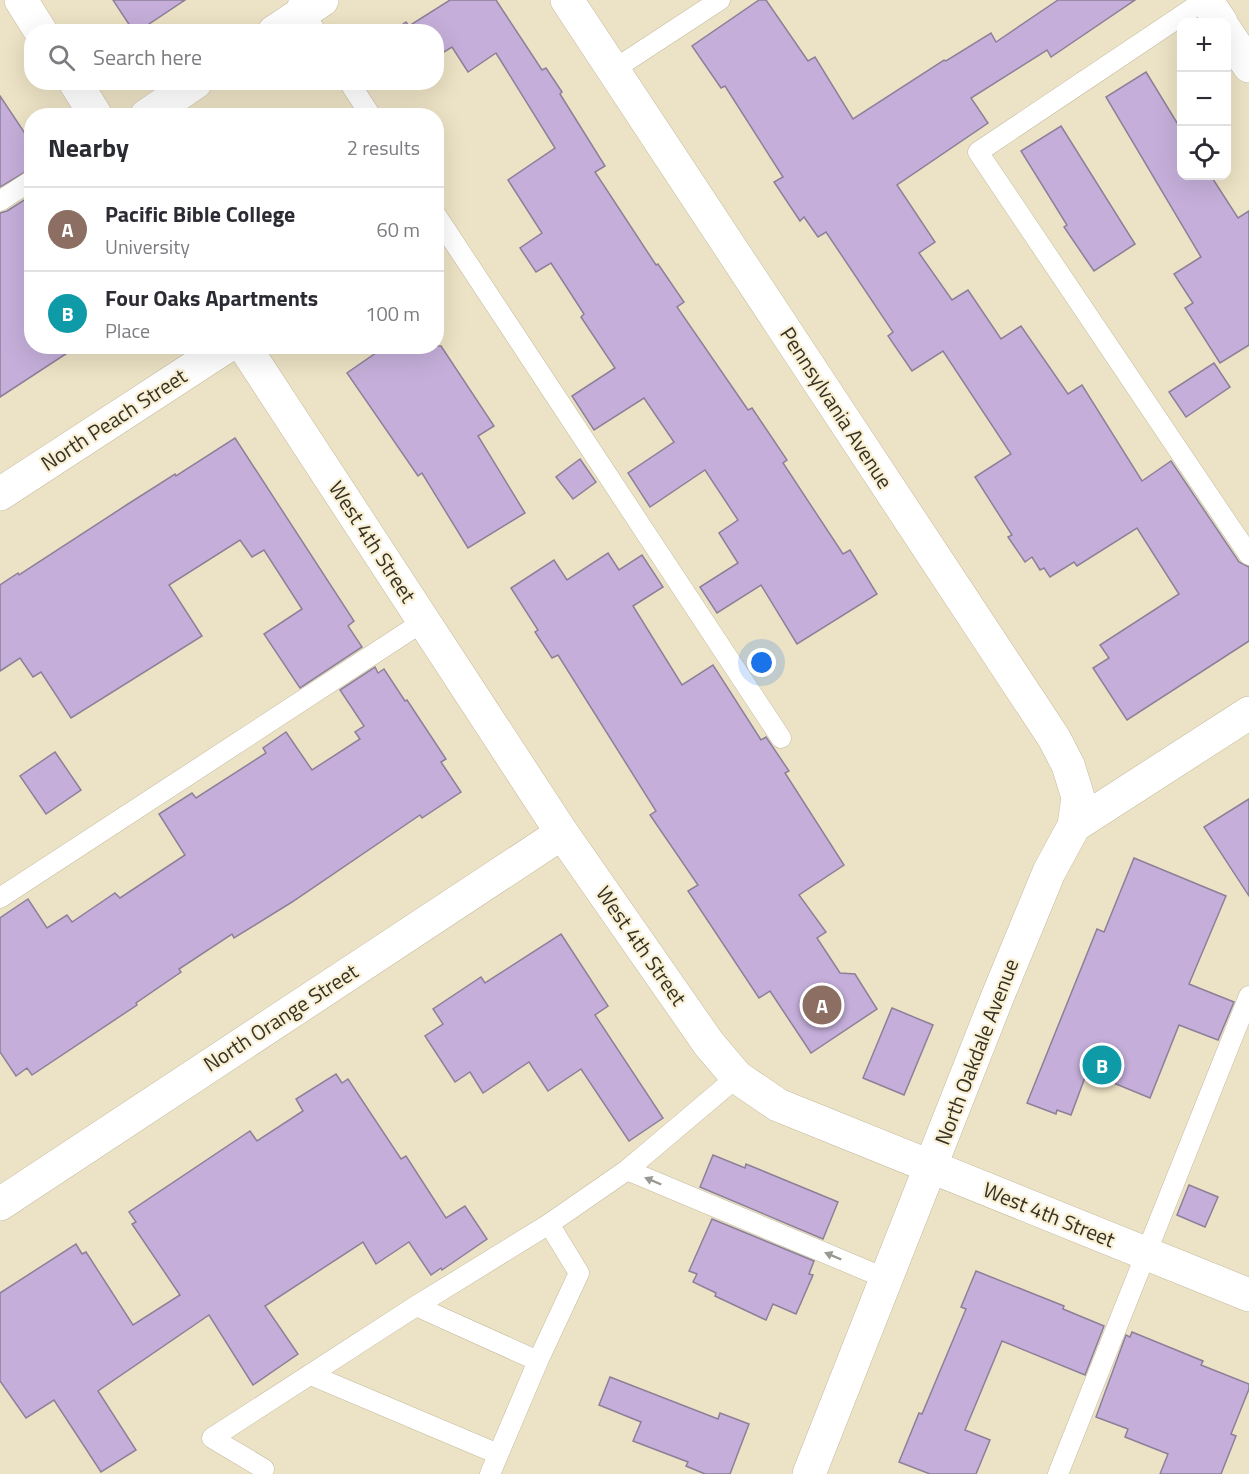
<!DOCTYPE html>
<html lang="en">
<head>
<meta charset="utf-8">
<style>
	body { margin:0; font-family:"Titillium Web",sans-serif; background:#f7f7f7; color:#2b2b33 }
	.controls { position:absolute; right:18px; top:18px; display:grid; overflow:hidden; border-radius:12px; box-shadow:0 6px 24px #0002 }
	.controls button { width:54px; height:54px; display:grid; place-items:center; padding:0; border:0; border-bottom:2px solid #e1e1e2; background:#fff; color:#2b2b33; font:30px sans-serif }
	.you { position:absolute; left:762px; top:663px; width:21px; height:21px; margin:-15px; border:4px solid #fff; border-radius:50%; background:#1a73e8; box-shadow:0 0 0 9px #1a73e833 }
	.badge { display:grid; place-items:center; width:39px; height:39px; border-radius:50%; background:#0b8043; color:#fff; font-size:20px; font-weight:700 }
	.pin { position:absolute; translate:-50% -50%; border:3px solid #fff; box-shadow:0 2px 6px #0006 }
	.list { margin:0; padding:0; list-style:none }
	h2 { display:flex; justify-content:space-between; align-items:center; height:78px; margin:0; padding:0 24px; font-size:26px }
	h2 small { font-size:20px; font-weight:400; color:#7c7c81 }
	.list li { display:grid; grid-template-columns:39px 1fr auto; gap:18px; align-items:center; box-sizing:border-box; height:84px; padding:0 24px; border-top:2px solid #e1e1e2 }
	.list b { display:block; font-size:22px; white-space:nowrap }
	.list p { margin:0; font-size:20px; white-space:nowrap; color:#7c7c81 }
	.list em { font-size:20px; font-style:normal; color:#7c7c81 }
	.icon { flex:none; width:33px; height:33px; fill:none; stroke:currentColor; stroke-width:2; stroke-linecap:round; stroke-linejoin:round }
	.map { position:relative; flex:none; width:1249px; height:1474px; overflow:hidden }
	.search { position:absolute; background:#fff; box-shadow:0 6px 24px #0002; left:24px; top:24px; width:420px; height:66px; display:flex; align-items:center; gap:15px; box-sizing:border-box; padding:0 21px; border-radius:24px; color:#7c7c81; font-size:22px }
	.panel { position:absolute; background:#fff; box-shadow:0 6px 24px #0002; left:24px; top:108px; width:420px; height:246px; border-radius:24px }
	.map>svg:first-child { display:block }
</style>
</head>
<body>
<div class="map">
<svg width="1249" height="1474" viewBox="0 0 1249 1474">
	<rect width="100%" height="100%" fill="#ece2c5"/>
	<g fill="#c5afda" stroke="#8c8099" stroke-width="1.5">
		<path d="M113 0H185L137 32H134Z"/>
		<path d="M450 0H496L542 70 546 68 562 92 560 94 605 166 595 172 656 265 658 264 684 302 677 307 748 410 752 408 787 460 783 463 843 554 850 550 877 594 797 644 761 585 717 613 700 587 738 563 719 533 738 520 705 470 650 507 628 473 674 442 644 398 594 430 572 396 615 368 581 317 584 314 551 263 536 272 520 248 542 233 508 180 555 148 496 53 468 72 452 47 436 57V32H392L406 22 409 26Z"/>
		<path d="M759 0H766L808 61 815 57 853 119 944 60 946 61 991 33 996 42 1058 0H1135L1051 57 1047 50 971 98 988 123 897 185 935 242 919 253 952 300 968 290 1001 339 1021 326 1068 394 1082 385 1142 481 1171 461 1239 562 1249 567V641L1127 720 1093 668 1109 658 1100 645 1179 594 1137 528 1077 566 1074 562 1050 577 1044 568 1040 570 1032 557 1025 562 1008 537 1012 535 975 477 1011 454 943 351 912 371 888 336 893 332 826 232 818 237 804 217 800 221 774 182 783 177 725 86 721 88 692 46Z"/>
		<path d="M1146 72 1182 131V176H1211L1238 218 1249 211V345L1220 363 1185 308 1193 303 1174 274 1201 257 1106 97Z"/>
		<path d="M0 96 32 144V168L0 187Z"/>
		<path d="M1061 126 1135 244 1094 271 1064 227 1067 225 1021 151Z"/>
		<path d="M32 195V346H78L0 397V213L7 211Z"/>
		<path d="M386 346H441L494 426 478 436 525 513 468 548 422 473 418 476 347 373Z"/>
		<path d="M1214 363 1230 387 1186 417 1169 392Z"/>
		<path d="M235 438 354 621 348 626 362 647 300 688 264 634 302 609 264 550 252 557 240 540 169 585 202 636 71 718 41 672 33 677 20 658 0 671V585L18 573 19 575 128 504 175 474 176 476Z"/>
		<path d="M580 459 596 482 573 499 556 477Z"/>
		<path d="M608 553 619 570 642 555 663 587 633 606 682 685 713 665 761 740 766 737 789 771 785 773 844 865 799 895 826 932 817 938 840 973 855 974 877 1009 811 1053 770 991 759 998 688 891 698 885 650 815 656 811 558 655 552 658 535 632 538 630 511 588 554 560 567 580Z"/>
		<path d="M375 667 378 673 384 669 405 701 407 700 446 759 441 762 461 792 422 818 420 815 292 902 234 938 232 934 179 969 181 972 136 1003 137 1005 32 1075 27 1068 16 1076 0 1052V918L28 899 47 928 67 915 72 922 115 893 120 898 185 855 159 814 192 793 196 798 266 753 263 748 286 732 312 770 360 739 355 732 364 726 340 690Z"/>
		<path d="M55 752 81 790 46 814 20 776Z"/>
		<path d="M1249 799V896L1204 827Z"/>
		<path d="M1134 858 1226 896 1189 984 1234 1002 1218 1040 1179 1025 1150 1098 1087 1072 1071 1115 1057 1110 1056 1114 1027 1103 1097 929 1104 932Z"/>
		<path d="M561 934 608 1006 595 1015 663 1118 629 1141 581 1069 548 1091 529 1062 483 1093 470 1072 455 1082 425 1036 443 1024 433 1009 481 977 485 983Z"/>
		<path d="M892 1008 933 1025 904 1095 863 1078Z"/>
		<path d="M336 1074 342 1083 348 1079 401 1159 406 1156 446 1218 465 1206 487 1239 442 1270 441 1268 431 1275 409 1242 376 1264 363 1242 265 1306 298 1354 253 1385 209 1315 98 1391 136 1450 101 1472 54 1400 26 1418 0 1381V1293L76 1244 82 1254 86 1252 133 1325 180 1295 132 1224 136 1222 129 1212 250 1131 257 1141 303 1111 296 1099Z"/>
		<path d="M713 1155 745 1168 746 1164 838 1202 823 1239 700 1187Z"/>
		<path d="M1189 1185 1218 1197 1205 1227 1177 1215Z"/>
		<path d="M712 1219 814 1261 809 1274 813 1275 796 1314 773 1304 766 1320 715 1296 716 1293 693 1282 697 1274 689 1271Z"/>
		<path d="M976 1271 1064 1306 1063 1309 1104 1326 1085 1375 1002 1341 965 1430 990 1440 976 1474H930L899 1462 919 1413 922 1414 966 1309 961 1307Z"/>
		<path d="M1132 1332 1203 1361 1201 1365 1249 1384V1389L1231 1434 1236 1436 1221 1474H1160L1168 1454 1125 1437 1128 1429 1096 1417 1126 1335 1130 1337Z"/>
		<path d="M610 1377 718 1419 720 1413 749 1424 730 1474H705L686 1466 688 1462 633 1441 641 1422 599 1405Z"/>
	</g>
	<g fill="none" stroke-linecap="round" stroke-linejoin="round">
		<g stroke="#c4ba9e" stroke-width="21">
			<g id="service">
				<path d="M1205 0 978 152 1249 555"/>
				<path d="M298 4 316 32"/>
				<path d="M613 70 720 0"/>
				<path d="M349 82 371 116"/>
				<path d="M0 201 32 180"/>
				<path d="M436 215 781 738"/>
				<path d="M0 898 424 621"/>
				<path d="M627 1170 887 1279"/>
				<path d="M416 1306 538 1361"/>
				<path d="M311 1375 498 1454"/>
				<path d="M264 1469 212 1438 416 1306 549 1224 627 1170 737 1077"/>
				<path d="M490 1474 538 1361 579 1273 549 1224"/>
				<path d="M1058 1474 1249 996"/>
			</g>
		</g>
		<g stroke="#c4ba9e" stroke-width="34">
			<g id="minor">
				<path d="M567 0 1054 738 1068 765 1078 797 1074 826"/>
				<path d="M1206 0 1221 22"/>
				<path d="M1226 31 1249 66"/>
				<path d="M274 32 322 0"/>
				<path d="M146 116 196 82"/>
				<path d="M0 494 227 346"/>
				<path d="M0 1204 562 833"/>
			</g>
		</g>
		<g stroke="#c4ba9e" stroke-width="34">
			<g id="tertiary">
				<path d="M21 0 41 32"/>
				<path d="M75 82 96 116"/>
				<path d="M244 346 562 833 709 1044 737 1077 778 1105 1249 1295"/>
				<path d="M809 1474 997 998 1049 872 1074 826 1249 713"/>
			</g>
		</g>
		<use href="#service" stroke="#fff" stroke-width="20"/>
		<use href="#minor" stroke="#fff" stroke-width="33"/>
		<use href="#tertiary" stroke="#fff" stroke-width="33"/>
	</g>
	<defs><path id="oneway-solid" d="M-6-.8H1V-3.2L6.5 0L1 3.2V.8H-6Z" transform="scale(1.5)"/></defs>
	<g fill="#9a9892">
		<use href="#oneway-solid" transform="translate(653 1181) rotate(-157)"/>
		<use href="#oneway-solid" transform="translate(833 1256) rotate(-157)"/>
	</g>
	<g text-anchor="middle" stroke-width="4.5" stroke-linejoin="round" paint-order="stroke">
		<g font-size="21" fill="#353126" stroke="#f9efd2">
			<text transform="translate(836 408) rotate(57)" y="7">Pennsylvania Avenue</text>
			<text transform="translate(114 420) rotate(-33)" y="7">North Peach Street</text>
			<text transform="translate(372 542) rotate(57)" y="7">West 4th Street</text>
			<text transform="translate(641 946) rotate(55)" y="7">West 4th Street</text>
			<text transform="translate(281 1018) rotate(-33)" y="7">North Orange Street</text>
			<text transform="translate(977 1052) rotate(-69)" y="7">North Oakdale Avenue</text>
			<text transform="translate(1049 1215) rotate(22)" y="7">West 4th Street</text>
		</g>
	</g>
</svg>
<div class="controls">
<button>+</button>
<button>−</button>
<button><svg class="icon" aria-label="locate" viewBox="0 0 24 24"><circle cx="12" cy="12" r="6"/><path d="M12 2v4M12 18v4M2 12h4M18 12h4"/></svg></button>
</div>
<div class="you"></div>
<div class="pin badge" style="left:822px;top:1005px;background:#8d6e63">A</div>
<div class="pin badge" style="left:1102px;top:1065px;background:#0f9aa8">B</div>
<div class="search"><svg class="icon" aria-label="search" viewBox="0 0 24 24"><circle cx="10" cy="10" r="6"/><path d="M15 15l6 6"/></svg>Search here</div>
<section class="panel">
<h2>Nearby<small>2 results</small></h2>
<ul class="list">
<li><span class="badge" style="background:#8d6e63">A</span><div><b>Pacific Bible College</b><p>University</p></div><em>60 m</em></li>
<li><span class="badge" style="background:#0f9aa8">B</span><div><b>Four Oaks Apartments</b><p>Place</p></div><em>100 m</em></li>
</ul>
</section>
</div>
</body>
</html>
